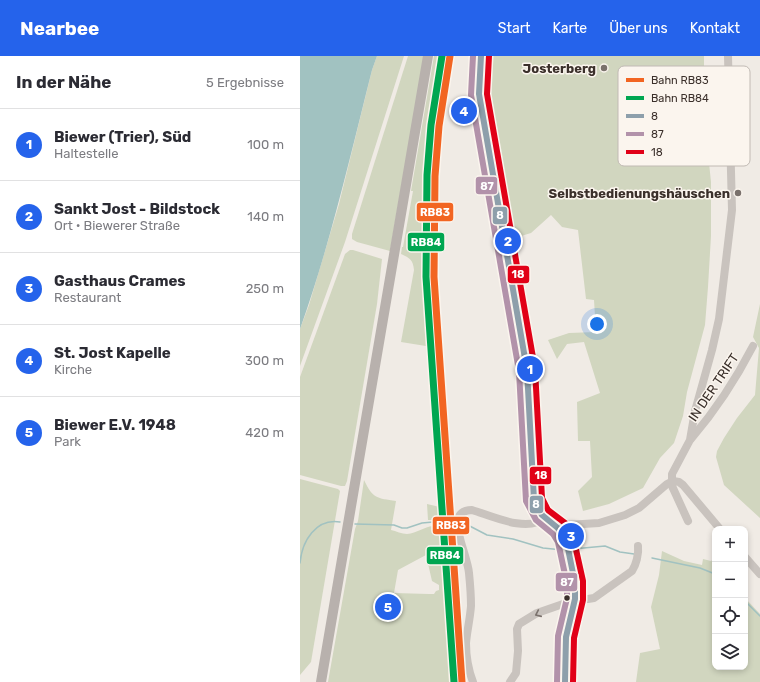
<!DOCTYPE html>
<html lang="de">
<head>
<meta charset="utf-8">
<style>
	body { margin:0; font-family:Rubik,sans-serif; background:#f7f7f7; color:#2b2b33 }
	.controls { position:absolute; right:12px; bottom:12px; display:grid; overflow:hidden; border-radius:8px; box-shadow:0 2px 6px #0003 }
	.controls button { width:36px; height:36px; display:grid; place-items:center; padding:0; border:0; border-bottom:1px solid #e1e1e2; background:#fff; color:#2b2b33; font:20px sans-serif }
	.you { position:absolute; left:297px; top:268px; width:14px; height:14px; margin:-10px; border:3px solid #fff; border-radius:50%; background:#1a73e8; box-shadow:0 0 0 6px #1a73e833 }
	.badge { display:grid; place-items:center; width:26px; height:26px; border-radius:50%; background:#2563eb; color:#fff; font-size:13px; font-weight:700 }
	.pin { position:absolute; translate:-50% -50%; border:2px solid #fff; box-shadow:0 1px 4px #0006 }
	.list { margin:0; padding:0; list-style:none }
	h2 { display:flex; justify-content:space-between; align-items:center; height:52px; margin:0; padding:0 16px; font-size:17px }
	h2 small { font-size:13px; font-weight:400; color:#7c7c81 }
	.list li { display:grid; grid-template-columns:26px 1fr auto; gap:12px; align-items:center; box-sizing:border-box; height:72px; padding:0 16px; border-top:1px solid #e1e1e2 }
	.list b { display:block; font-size:15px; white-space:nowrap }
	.list p { margin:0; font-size:13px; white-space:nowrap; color:#7c7c81 }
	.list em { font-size:13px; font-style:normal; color:#7c7c81 }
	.icon { flex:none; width:22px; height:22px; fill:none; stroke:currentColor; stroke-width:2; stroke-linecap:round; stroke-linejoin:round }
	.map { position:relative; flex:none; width:460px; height:626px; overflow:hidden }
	header { display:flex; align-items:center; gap:24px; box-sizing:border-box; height:56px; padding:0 20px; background:#2563eb; color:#fff }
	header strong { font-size:19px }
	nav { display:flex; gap:22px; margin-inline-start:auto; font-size:14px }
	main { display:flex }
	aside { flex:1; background:#fff }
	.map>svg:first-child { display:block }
</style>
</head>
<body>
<header>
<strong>Nearbee</strong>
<nav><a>Start</a><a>Karte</a><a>Über uns</a><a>Kontakt</a></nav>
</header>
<main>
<aside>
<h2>In der Nähe<small>5 Ergebnisse</small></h2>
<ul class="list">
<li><span class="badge">1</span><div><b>Biewer (Trier), Süd</b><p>Haltestelle</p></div><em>100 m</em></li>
<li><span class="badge">2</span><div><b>Sankt Jost - Bildstock</b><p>Ort · Biewerer Straße</p></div><em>140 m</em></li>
<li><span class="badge">3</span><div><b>Gasthaus Crames</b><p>Restaurant</p></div><em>250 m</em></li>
<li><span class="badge">4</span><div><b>St. Jost Kapelle</b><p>Kirche</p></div><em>300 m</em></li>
<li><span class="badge">5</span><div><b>Biewer E.V. 1948</b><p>Park</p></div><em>420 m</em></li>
</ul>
</aside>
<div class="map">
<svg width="460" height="626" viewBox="0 0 460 626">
	<rect width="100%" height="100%" fill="#f0ebe5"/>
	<g fill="#d1d6bf" fill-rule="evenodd">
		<path d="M77 0H104L45 186 0 310V273L9 249 39 148 72 14Z"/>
		<path d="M108 0H124L90 195 57 186 52 183V178Z"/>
		<path d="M134 0H145C141 24 136 48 133 72 126 145 128 218 132 291L101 286 114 214C113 204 110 202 101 198L102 191H103L113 135H111Z"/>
		<path d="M186 0H404V59L411 126V180L408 231 405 269 387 336 383 360 374 387 360 402 343 432 309 448 283 455 278 435 292 421 290 385H278L277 346 300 337 284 286 267 288 257 303 248 284 269 277 296 276 294 244 286 243 278 174 262 171 251 159 231 177 208 184 187 48 184 23Z"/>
		<path d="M50 194H53L82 203 77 248 47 425 45 430H41L0 419V321L45 198Z"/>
		<path d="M460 248V462L424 429 416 401 417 395 424 382 437 362 455 339 459 292 453 281Z"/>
		<path d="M0 423 38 433 40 435 11 606 0 619Z"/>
		<path d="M64 424C73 443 77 442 96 445L91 474C96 475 102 478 107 478 117 477 124 471 133 470V464H128L127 448 144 452 155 626H28L55 473 58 465ZM126 499 132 525 139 529V534L136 535 134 538H129L94 537 98 514Z"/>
		<path d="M362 495 384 505 402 509 403 503 411 505 415 502V514L413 515 415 517V611H445V542L460 558V626H336L340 597 360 593 351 551 359 519Z"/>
	</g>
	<path fill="#a1c2c1" d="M0 0H77L72 14C50 101 30 189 0 273Z"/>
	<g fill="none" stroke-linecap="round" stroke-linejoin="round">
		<g stroke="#a1c2c1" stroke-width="1.5">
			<path d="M162 466 187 479 213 483 243 492 263 494"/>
			<path d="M55 468 94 469 102 472H107L122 467 133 466"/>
			<path d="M273 493 305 490 320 496 334 498"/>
			<path d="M352 502 400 512 415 518"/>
			<path d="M0 507C2 485 16 462 40 466"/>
			<path d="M445 545 460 560"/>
		</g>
		<g stroke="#c9c3be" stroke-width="8">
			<path d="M181 0 179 38 227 314 234 444 242 459 259 473 266 483 275 527V543L266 581 265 626"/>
			<path d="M391 383C415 355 436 323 453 290"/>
			<path d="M373 425 379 426 383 429 420 473"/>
			<path d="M388 465 372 430V418L390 384 395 355 412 294 419 263 432 154 428 0"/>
			<path d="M259 473 267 469 299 467 325 459 339 452 367 428 373 425"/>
			<path d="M445 501 460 518"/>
			<path d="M275 543H288L294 542 332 515C336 509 339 498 338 490"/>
			<path d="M173 626C168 613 166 601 166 587 167 575 170 563 171 550 171 539 170 527 169 517 168 503 154 473 158 463 160 456 165 454 172 454 192 460 227 477 245 462"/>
			<path d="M210 626 216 617 218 595 217 573 219 568 237 557 263 548 275 547"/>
		</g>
		<path stroke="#b8b1ad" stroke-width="10" d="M21 626 128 0"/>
		<g stroke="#fbf5ee" stroke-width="9">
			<path id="bus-1" d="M181 0 179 38 227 314 234 444 242 459 259 473 266 483 275 527V543L266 581 265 626"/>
		</g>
		<g stroke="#fbf5ee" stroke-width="9">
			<path id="bus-2" d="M173 0 171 39 219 315 226 445 236 464 253 478 258 486 267 528V542L258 580 257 626"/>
		</g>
		<g stroke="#fbf5ee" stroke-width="9">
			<path id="bus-3" d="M189 0 187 38 235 313 242 442 248 454 265 467 273 480 283 525V544L274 582 273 626"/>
		</g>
		<use href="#bus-1" stroke="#8d9fab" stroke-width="6"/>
		<use href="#bus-2" stroke="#b292aa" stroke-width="6"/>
		<use href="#bus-3" stroke="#e10017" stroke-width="6"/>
		<g stroke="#fbf5ee" stroke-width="10">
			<path id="rail-1" d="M150 0 139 70 135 120 134 221 162 626"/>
		</g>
		<g stroke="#fbf5ee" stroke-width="10">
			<path id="rail-2" d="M142 0 131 69 127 119 126 221 154 626"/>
		</g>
		<use href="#rail-1" stroke="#f26522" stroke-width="7"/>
		<use href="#rail-2" stroke="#00a651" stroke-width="7"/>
	</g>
	<defs><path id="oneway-chevron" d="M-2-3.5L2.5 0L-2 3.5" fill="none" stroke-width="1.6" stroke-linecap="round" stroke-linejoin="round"/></defs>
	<use stroke="#7b726d" href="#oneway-chevron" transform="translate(238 558) rotate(156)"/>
	<g fill="#7a716c" stroke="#fbf5ee" stroke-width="1.5">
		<circle cx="304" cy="12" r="4"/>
		<circle cx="438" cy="137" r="4"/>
	</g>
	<circle fill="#3b302b" stroke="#fbf5ee" stroke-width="1.5" cx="267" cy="542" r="3.5"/>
	<g text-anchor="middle" stroke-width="3" stroke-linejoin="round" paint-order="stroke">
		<g font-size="13" font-weight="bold" fill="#3b302b" stroke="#fbf5ee" text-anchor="end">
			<text x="296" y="17">Josterberg</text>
			<text x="430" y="142">Selbstbedienungshäuschen</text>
		</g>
		<g font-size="13" fill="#3b302b" stroke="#fbf5ee">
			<text transform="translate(413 331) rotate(-56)" y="5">IN DER TRIFT</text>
		</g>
	</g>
	<rect x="318" y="10" width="132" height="100" rx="6" fill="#fbf5ee" stroke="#c1bab4" stroke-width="1"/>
	<rect x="326" y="22" width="18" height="4" fill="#f26522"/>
	<rect x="326" y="40" width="18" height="4" fill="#00a651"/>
	<rect x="326" y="58" width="18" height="4" fill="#8d9fab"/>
	<rect x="326" y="76" width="18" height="4" fill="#b292aa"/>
	<rect x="326" y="94" width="18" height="4" fill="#e10017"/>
	<g font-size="11" fill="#3b302b">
		<text x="351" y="28">Bahn RB83</text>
		<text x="351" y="46">Bahn RB84</text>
		<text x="351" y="64">8</text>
		<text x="351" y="82">87</text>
		<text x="351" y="100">18</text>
	</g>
	<g stroke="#fbf5ee" stroke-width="1.5">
		<rect x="175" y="120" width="23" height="19" rx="4" fill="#b292aa"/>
		<rect x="116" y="146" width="38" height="20" rx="4" fill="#f26522"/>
		<rect x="192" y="150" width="16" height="19" rx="4" fill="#8d9fab"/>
		<rect x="107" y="176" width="38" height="20" rx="4" fill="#00a651"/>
		<rect x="207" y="209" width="23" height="19" rx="4" fill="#e10017"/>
		<rect x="229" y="410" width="23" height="19" rx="4" fill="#e10017"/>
		<rect x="229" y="439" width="15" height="19" rx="4" fill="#8d9fab"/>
		<rect x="132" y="460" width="38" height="19" rx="4" fill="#f26522"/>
		<rect x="126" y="490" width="38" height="19" rx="4" fill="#00a651"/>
		<rect x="255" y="516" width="23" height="20" rx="4" fill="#b292aa"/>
	</g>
	<g font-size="11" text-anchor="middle" font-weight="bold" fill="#fff">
		<text x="187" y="134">87</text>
		<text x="135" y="160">RB83</text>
		<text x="200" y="163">8</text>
		<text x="126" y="190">RB84</text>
		<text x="218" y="222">18</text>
		<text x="241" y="423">18</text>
		<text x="236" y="452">8</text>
		<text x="151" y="473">RB83</text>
		<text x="145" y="503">RB84</text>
		<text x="267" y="530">87</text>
	</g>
</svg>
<div class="controls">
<button>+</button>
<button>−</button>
<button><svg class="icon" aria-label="locate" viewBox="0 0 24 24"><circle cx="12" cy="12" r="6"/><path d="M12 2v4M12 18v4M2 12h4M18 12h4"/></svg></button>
<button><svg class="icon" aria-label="layers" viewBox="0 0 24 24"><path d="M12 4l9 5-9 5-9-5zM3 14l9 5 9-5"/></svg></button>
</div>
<div class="you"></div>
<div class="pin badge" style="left:230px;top:313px">1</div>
<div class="pin badge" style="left:208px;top:185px">2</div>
<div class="pin badge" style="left:271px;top:480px">3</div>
<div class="pin badge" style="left:164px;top:55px">4</div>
<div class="pin badge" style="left:88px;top:551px">5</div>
</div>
</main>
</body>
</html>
